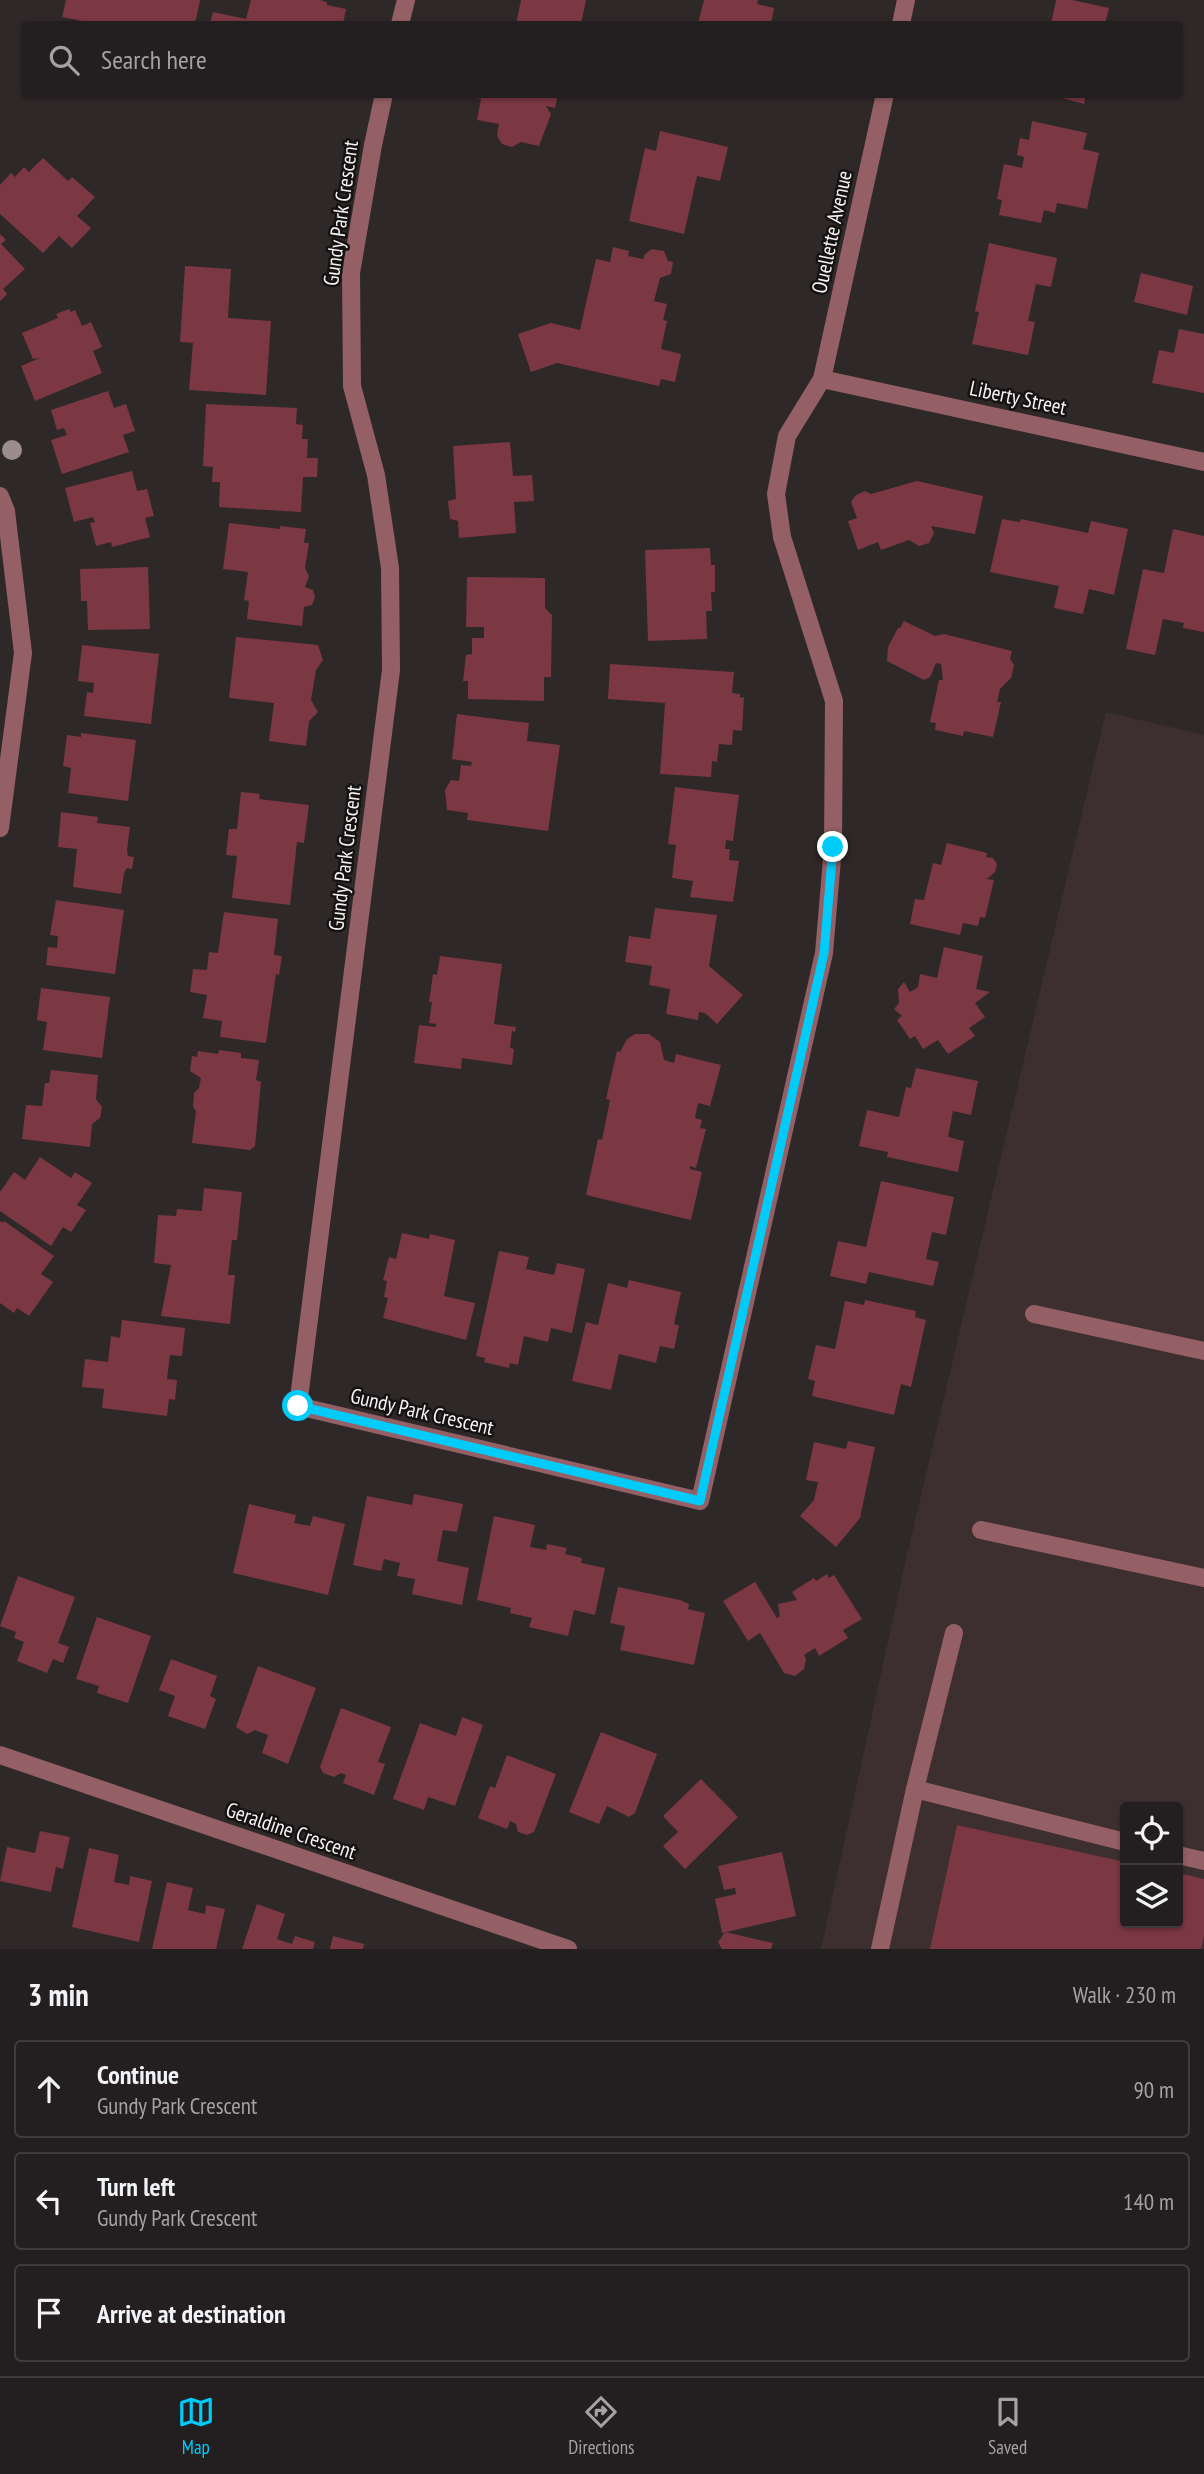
<!DOCTYPE html>
<html lang="en">
<head>
<meta charset="utf-8">
<style>
	body { margin:0; font-family:"PT Sans Narrow",sans-serif; background:#2b2728; color:#f1f3f6 }
	.controls { position:absolute; right:21px; bottom:21px; display:grid; overflow:hidden; border-radius:7px; box-shadow:0 2px 5px #0004 }
	.controls button { width:63px; height:63px; display:grid; place-items:center; padding:0; border:0; border-bottom:2px solid #403c3d; background:#231e1f; color:#f1f3f6; font:35px sans-serif }
	.stop { position:absolute; width:21px; height:21px; margin:-16px; border:5px solid #00cbf9; border-radius:50%; background:#fff }
	.stop.end { background:#00cbf9; border-color:#fff; box-shadow:0 2px 7px #0008 }
	.list { margin:0; padding:0; list-style:none }
	h2 { display:flex; justify-content:space-between; align-items:center; height:91px; margin:0; padding:0 28px; font-size:30px }
	h2 small { font-size:23px; font-weight:400; color:#a3a2a4 }
	.list li { display:grid; grid-template-columns:46px 1fr auto; gap:21px; align-items:center; box-sizing:border-box; height:98px; margin:0 14px 14px; padding:0 14px; border:2px solid #403c3d; border-radius:7px }
	.list b { display:block; font-size:26px; white-space:nowrap }
	.list p { margin:0; font-size:23px; white-space:nowrap; color:#a3a2a4 }
	.list em { font-size:23px; font-style:normal; color:#a3a2a4 }
	.icon { flex:none; width:38px; height:38px; fill:none; stroke:currentColor; stroke-width:2; stroke-linecap:round; stroke-linejoin:round }
	.map { position:relative; flex:none; width:1204px; height:1949px; overflow:hidden }
	.search { position:absolute; background:#231e1f; box-shadow:0 2px 5px #0004; left:21px; right:21px; top:21px; height:77px; display:flex; align-items:center; gap:18px; box-sizing:border-box; padding:0 24px; border-radius:7px; color:#a3a2a4; font-size:26px }
	.sheet { height:427px; background:#231e1f }
	nav { display:flex; justify-content:space-around; align-items:center; box-sizing:border-box; height:98px; border-top:2px solid #403c3d; background:#231e1f; font-size:19px; color:#a3a2a4 }
	nav a { display:grid; justify-items:center; gap:4px }
	nav .on { color:#00cbf9 }
	.map>svg:first-child { display:block }
</style>
</head>
<body>
<div class="map">
<svg width="1204" height="1949" viewBox="0 0 1204 1949">
	<rect width="100%" height="100%" fill="#2f2829"/>
	<path fill="#3d2f30" fill-rule="evenodd" d="M1106 712 1204 735V1949H821L906 1559ZM1125 1807H1178V1923H1125Z"/>
	<g fill="#7b3742">
		<path d="M66 0H200L195 24H98L62 17Z"/>
		<path d="M251 0H320L327 2V5L346 9 343 24H210L213 12 246 19Z"/>
		<path d="M521 0H586L581 24H516Z"/>
		<path d="M704 0H758L757 4 774 8 771 24H698Z"/>
		<path d="M1056 0H1072L1109 8 1105 24H1051Z"/>
		<path d="M477 94H558L555 108 546 106 551 114 539 146 521 142 512 147 502 144 497 136 499 124 477 120 481 99 476 98Z"/>
		<path d="M1048 94H1086L1084 104Z"/>
		<path d="M1032 121 1087 133 1083 149 1099 153 1087 209 1057 203 1055 213 1044 210 1041 223 999 215 1002 200 997 199 1004 164 1022 168 1024 157 1017 155 1020 138 1029 140Z"/>
		<path d="M660 131 728 147 720 181 697 176 684 234 629 221 645 148 656 151Z"/>
		<path d="M43 158 68 181 72 177 95 197 77 216 91 228 72 248 59 236 43 253 0 214V185L11 173 15 177 24 167 29 172Z"/>
		<path d="M0 234 6 240 1 244 25 269 3 289 7 294 0 301Z"/>
		<path d="M989 243 1057 258 1051 287 1036 284 1028 321 1035 322 1028 355 972 344 979 312 975 311Z"/>
		<path d="M613 247 629 251 628 256 643 259 645 254 652 249 664 251 668 261 673 262 671 274 660 278 654 301 667 304 663 320 667 321 661 349 681 354 675 382 661 379 659 386 557 363 531 372 518 334 551 323 580 330 596 259 610 262Z"/>
		<path d="M185 266 231 269 228 318 271 321 266 395 189 390 193 343 180 342Z"/>
		<path d="M1141 273 1193 286 1187 315 1134 302Z"/>
		<path d="M69 309 71 312 75 310 82 326 91 322 102 347 93 351 102 373 35 401 21 366 40 358 33 359 22 333 58 318 56 314Z"/>
		<path d="M1179 329 1204 334V393L1152 383 1159 350 1174 353Z"/>
		<path d="M108 391 114 408 126 404 135 431 123 435 129 452 62 474 51 440 67 435 64 428 57 430 51 410Z"/>
		<path d="M206 404 297 408 296 424 303 425 302 439H308L307 458H318L317 477H303L301 512 219 507 220 482H212L213 467 203 466Z"/>
		<path d="M510 442 513 476 532 475 534 501 514 502 516 533 459 538 458 521 450 519 448 501 456 499 453 446Z"/>
		<path d="M132 471 137 491 147 489 154 516 145 518 150 537 112 547 111 542 96 546 90 523 95 522 93 517 74 522 65 488Z"/>
		<path d="M917 481 983 496 975 534 931 526 934 533 929 543 919 546 909 540 881 550 878 542 858 550 848 521 857 518 851 502 856 495 865 491 871 494Z"/>
		<path d="M1002 519 1020 522 1021 519 1088 533 1091 521 1128 529 1114 595 1089 589 1083 614 1054 608 1059 586 990 572Z"/>
		<path d="M229 523 280 529V526L306 529 304 543H309L305 568 309 576 305 587 313 590 315 597 312 605 304 607 302 626 247 619 249 601 244 600 248 572 223 569Z"/>
		<path d="M1173 529 1204 536V632L1183 628 1184 623 1163 619 1155 655 1126 649 1143 569 1164 573Z"/>
		<path d="M710 548 711 565H715V592H711L712 611H706L707 639 648 641 645 550Z"/>
		<path d="M148 567 150 629 88 630 87 601H81L80 569Z"/>
		<path d="M467 577 545 578V608L552 615 551 677H544V701L468 699V681H463L466 655 472 654V638H484V627H466Z"/>
		<path d="M904 621 935 636 944 634 1012 651 1010 659 1014 665 1011 678 1000 689 997 702H1001L993 737 964 731 963 736 935 730 936 723 930 722 939 680H943L941 664 936 663 930 677 924 680 887 661 888 647 898 628H900Z"/>
		<path d="M236 637 318 645 323 660 316 670 311 700 318 712 309 721 306 746 269 741 274 703 229 698Z"/>
		<path d="M82 645 159 654 151 724 84 716 87 692 93 693 94 683 78 681Z"/>
		<path d="M610 664 734 672 732 693 740 694V698L744 697 742 731 733 730 732 745 719 744 717 762 712 761 711 777 660 774 665 703 608 699Z"/>
		<path d="M457 714 529 723 527 741 560 745 548 831 467 820 468 813 447 810 445 790 451 780 459 781 461 765 471 766 472 762 452 759Z"/>
		<path d="M81 733 136 740 128 801 68 793 71 768 63 766 67 735 81 737Z"/>
		<path d="M675 787 739 795 733 841 726 840 725 849H730L729 860 739 861 733 902 690 897 693 881 672 878 676 845 668 844Z"/>
		<path d="M241 792 260 794 259 799 309 805 304 843 297 842 290 905 232 898 237 856 226 855 229 829H237Z"/>
		<path d="M61 812 98 817 97 823 130 827 127 850 128 856 134 857 132 869 127 868 124 873 121 894 73 887 77 849 58 847Z"/>
		<path d="M947 843 987 853 986 857 993 858 997 864 995 872 987 879 994 880 985 918 980 917 978 926 963 923 960 935 910 924 915 899 924 900 933 863 941 865Z"/>
		<path d="M56 900 124 910 115 974 46 965 48 947 57 948 58 936 50 935Z"/>
		<path d="M655 908 717 915 709 966 743 995 717 1024 705 1013 699 1012 698 1020 666 1014 670 989 649 985 652 966 625 962 629 936 650 939Z"/>
		<path d="M224 912 278 919 274 955 282 956 279 975 276 974 266 1043 220 1037 222 1021 203 1018 207 995 190 992 193 969 207 970 209 952 218 953Z"/>
		<path d="M944 947 983 956 976 989 990 992 975 1003 985 1017 969 1028 975 1036 948 1054 938 1040 923 1049 915 1036 910 1039 897 1020 902 1016 894 1009 899 1003 898 989 904 982 910 992 918 987 920 974 937 978Z"/>
		<path d="M440 956 502 964 494 1024 516 1027 515 1032 512 1031 510 1048 514 1049 512 1065 462 1058 461 1069 414 1063 419 1025 436 1027V1024L429 1023 432 1002H429L433 974 437 975Z"/>
		<path d="M41 988 110 997 102 1058 43 1050 47 1022 37 1020Z"/>
		<path d="M635 1034H649L660 1042 664 1060 674 1063 676 1054 721 1065 710 1106 698 1103 695 1118 702 1120 700 1128 706 1129 696 1168 690 1166V1169L702 1172 691 1220 586 1195 598 1139 602 1140 610 1100 606 1099 617 1051 620 1052 627 1039Z"/>
		<path d="M219 1050 241 1053V1058L259 1060 256 1080 261 1082 255 1146 250 1150 192 1143 196 1111 193 1107 194 1093 199 1088 201 1078 190 1071 192 1056 197 1057 198 1051 218 1054Z"/>
		<path d="M916 1068 978 1081 971 1115 953 1111 948 1137 964 1141 958 1172 887 1157 888 1152 859 1146 867 1110 899 1117 906 1087 911 1088Z"/>
		<path d="M51 1070 98 1075 96 1099 102 1107 100 1118 92 1124 90 1147 22 1139 26 1105 42 1106 45 1083H49Z"/>
		<path d="M40 1157 71 1178 75 1172 92 1183 77 1205 86 1210 71 1232 63 1227 51 1246 0 1211V1192L14 1172 25 1180Z"/>
		<path d="M881 1181 954 1197 946 1235 932 1232 926 1259 939 1262 933 1286 869 1272 866 1284 830 1276 838 1241 866 1247Z"/>
		<path d="M204 1188 242 1192 237 1240H232L228 1275H235L230 1324 161 1316 171 1265 154 1263 158 1215 176 1216 177 1209 202 1211Z"/>
		<path d="M0 1221 3 1223 4 1221 54 1256 41 1274 53 1282 29 1316 17 1308 14 1313 0 1303Z"/>
		<path d="M402 1233 429 1239 430 1234 455 1240 444 1296 475 1303 466 1340 383 1318 388 1298 384 1297 387 1281 383 1280 389 1257 396 1259Z"/>
		<path d="M499 1251 529 1257 526 1269 554 1275 557 1263 585 1269 572 1333 551 1328 548 1342 524 1336 518 1365 510 1363 509 1368 484 1362 485 1358 476 1356Z"/>
		<path d="M629 1280 681 1292 674 1324 679 1326 674 1349 660 1346 656 1363 619 1354 611 1390 572 1381 586 1322 598 1325 608 1283 627 1288Z"/>
		<path d="M865 1300 916 1311 915 1317 926 1320 911 1387 901 1384 894 1415 812 1396 815 1381 808 1379 816 1345 835 1349 845 1301 864 1305Z"/>
		<path d="M122 1320 185 1328 182 1356 170 1355 167 1379 177 1380 175 1400 169 1399 167 1416 102 1408 104 1389 82 1387 85 1359 108 1362 111 1336 120 1338Z"/>
		<path d="M848 1441 875 1447 860 1518 836 1547 800 1516 814 1500 818 1482 806 1480 814 1442 846 1449Z"/>
		<path d="M414 1494 463 1504 457 1532 443 1530 437 1561 469 1568 462 1605 412 1594 415 1579 397 1576 400 1563 384 1559 381 1571 353 1565 367 1496 412 1505Z"/>
		<path d="M249 1504 296 1515 294 1523 310 1526 313 1516 345 1524 328 1595 233 1573Z"/>
		<path d="M494 1516 535 1525 530 1547 546 1550 547 1544 567 1548 565 1554 582 1558 581 1563 605 1568 595 1615 574 1610 568 1636 529 1627 532 1618 510 1613 511 1608 477 1600Z"/>
		<path d="M827 1574 829 1578 834 1575 862 1619 843 1630 848 1638 819 1656 815 1648 804 1655 806 1659 804 1669 795 1676 784 1673 760 1633 748 1641 723 1601 755 1582 777 1618 780 1616 778 1604 797 1600 792 1592 814 1578 816 1581Z"/>
		<path d="M18 1576 75 1597 58 1643 69 1647 63 1663 53 1659 47 1673 17 1661 24 1642 14 1638 16 1632 0 1626Z"/>
		<path d="M618 1587 680 1600 689 1604 688 1609 705 1613 694 1665 620 1650 625 1626 610 1623Z"/>
		<path d="M97 1617 151 1636 128 1703 97 1693 99 1686 76 1679Z"/>
		<path d="M171 1659 217 1676 210 1696 216 1699 205 1729 168 1716 175 1696 159 1690Z"/>
		<path d="M258 1666 316 1688 288 1764 262 1753 268 1735 255 1730 247 1734 236 1727Z"/>
		<path d="M341 1708 391 1727 378 1762 385 1764 374 1795 343 1783 346 1775 341 1773 334 1777 323 1773 320 1767Z"/>
		<path d="M462 1717 483 1725 455 1806 428 1797 424 1810 393 1799 420 1723 456 1736Z"/>
		<path d="M601 1732 657 1754 635 1813 629 1817 607 1806 599 1824 569 1812Z"/>
		<path d="M507 1755 556 1774 534 1832 527 1835 518 1832 516 1824 510 1821 507 1829 478 1818 490 1786 495 1788Z"/>
		<path d="M701 1779 738 1817 685 1869 663 1846 678 1832 663 1816Z"/>
		<path d="M957 1825 1125 1862V1923H1178V1873L1204 1879V1936L1201 1949H930Z"/>
		<path d="M40 1831 70 1837 63 1869 56 1867 51 1892 0 1881 7 1847 35 1853Z"/>
		<path d="M89 1848 119 1855 114 1882 129 1885 130 1876 152 1881 139 1942 72 1927Z"/>
		<path d="M782 1852 796 1916 722 1933 715 1899 736 1894 735 1888 724 1890 718 1866Z"/>
		<path d="M167 1882 193 1888 188 1910 205 1914 206 1905 225 1909 216 1949H152Z"/>
		<path d="M257 1904 285 1914 277 1939 292 1944 295 1936 315 1942 313 1949H242Z"/>
		<path d="M725 1932 773 1943 771 1949H722L718 1942Z"/>
		<path d="M333 1936 364 1944 363 1949H330Z"/>
	</g>
	<g fill="none" stroke-linecap="round" stroke-linejoin="round">
		<g stroke="#945f65" stroke-width="18">
			<path d="M400 24 406 0"/>
			<path d="M901 24 906 0"/>
			<path d="M384 94 373 145 351 273 352 386 376 475 390 568 391 670 298 1406 700 1501 824 953 833 847 834 701 782 537 776 494 787 436 822 379 885 94"/>
			<path d="M822 379 1204 462"/>
			<path d="M0 496 6 511 23 653 0 828"/>
			<path d="M1034 1314 1204 1351"/>
			<path d="M981 1530 1204 1578"/>
			<path d="M0 1755 568 1949"/>
			<path d="M915 1789 954 1633"/>
			<path d="M1178 1855 1204 1861"/>
			<path d="M880 1949 915 1789 1125 1842"/>
		</g>
	</g>
	<circle fill="#9b8c8d" cx="12" cy="450" r="10"/>
	<g fill="none" stroke-linecap="round" stroke-linejoin="round">
		<path stroke="#00cbf9" stroke-width="9" d="M298 1406 700 1501 824 953 833 847"/>
	</g>
	<g text-anchor="middle" stroke-width="5" stroke-linejoin="round" paint-order="stroke">
		<g font-size="21" fill="#f8f3f4" stroke="#151212">
			<text transform="translate(341 213) rotate(-82)" y="7">Gundy Park Crescent</text>
			<text transform="translate(832 232) rotate(-78)" y="7">Ouellette Avenue</text>
			<text transform="translate(1018 398) rotate(12)" y="7">Liberty Street</text>
			<text transform="translate(345 858) rotate(-83)" y="7">Gundy Park Crescent</text>
			<text transform="translate(422 1412) rotate(13)" y="7">Gundy Park Crescent</text>
			<text transform="translate(291 1831) rotate(19)" y="7">Geraldine Crescent</text>
		</g>
	</g>
</svg>
<div class="controls">
<button><svg class="icon" aria-label="locate" viewBox="0 0 24 24"><circle cx="12" cy="12" r="6"/><path d="M12 2v4M12 18v4M2 12h4M18 12h4"/></svg></button>
<button><svg class="icon" aria-label="layers" viewBox="0 0 24 24"><path d="M12 4l9 5-9 5-9-5zM3 14l9 5 9-5"/></svg></button>
</div>
<div class="stop" style="left:298px;top:1406px"></div>
<div class="stop end" style="left:833px;top:847px"></div>
<div class="search"><svg class="icon" aria-label="search" viewBox="0 0 24 24"><circle cx="10" cy="10" r="6"/><path d="M15 15l6 6"/></svg>Search here</div>
</div>
<section class="sheet">
<h2>3 min<small>Walk · 230 m</small></h2>
<ul class="list">
<li><svg class="icon" aria-label="ahead" viewBox="0 0 24 24"><path d="M12 20V5M6 11l6-6 6 6"/></svg><div><b>Continue</b><p>Gundy Park Crescent</p></div><em>90 m</em></li>
<li><svg class="icon" aria-label="left" viewBox="0 0 24 24"><path d="M17 20v-9H6M10 6l-5 5 5 5"/></svg><div><b>Turn left</b><p>Gundy Park Crescent</p></div><em>140 m</em></li>
<li><svg class="icon" aria-label="arrive" viewBox="0 0 24 24"><path d="M6 21V4h12l-3 4 3 4H6"/></svg><div><b>Arrive at destination</b></div></li>
</ul>
</section>
<nav>
<a class="on"><svg class="icon" aria-label="map" viewBox="0 0 24 24"><path d="M3 6l6-2 6 2 6-2v14l-6 2-6-2-6 2zM9 4v14M15 6v14"/></svg>Map</a>
<a><svg class="icon" aria-label="directions" viewBox="0 0 24 24"><path d="M12 3l9 9-9 9-9-9zM9 14v-3h6M13 9l2 2-2 2"/></svg>Directions</a>
<a><svg class="icon" aria-label="saved" viewBox="0 0 24 24"><path d="M7 4h10v16l-5-4-5 4z"/></svg>Saved</a>
</nav>
</body>
</html>
